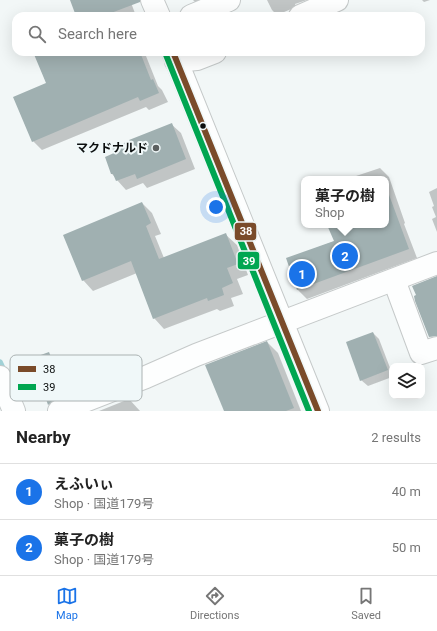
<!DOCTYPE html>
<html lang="en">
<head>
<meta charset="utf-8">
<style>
	body { margin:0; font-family:Roboto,"Noto Sans JP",sans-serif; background:#f2f2f2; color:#222 }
	.controls { position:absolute; right:12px; bottom:12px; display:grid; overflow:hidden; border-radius:8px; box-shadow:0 4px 16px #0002 }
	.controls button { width:36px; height:36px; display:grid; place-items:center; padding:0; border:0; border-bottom:1px solid #e0e0e0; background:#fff; color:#222; font:20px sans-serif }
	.you { position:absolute; left:216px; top:207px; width:14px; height:14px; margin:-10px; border:3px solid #fff; border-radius:50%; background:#1a73e8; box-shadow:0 0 0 6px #1a73e833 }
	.badge { display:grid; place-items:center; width:26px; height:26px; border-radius:50%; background:#1a73e8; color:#fff; font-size:13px; font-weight:700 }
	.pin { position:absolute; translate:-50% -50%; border:2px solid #fff; box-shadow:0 1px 4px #0006 }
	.popup { position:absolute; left:301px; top:176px; width:88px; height:52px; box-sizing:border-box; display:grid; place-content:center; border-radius:8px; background:#fff; filter:drop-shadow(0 1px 3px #0005); font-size:13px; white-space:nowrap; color:#767676 }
	.popup b { font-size:15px; color:#222 }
	.popup::after { content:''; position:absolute; left:50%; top:100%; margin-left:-8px; border:8px solid transparent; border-top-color:#fff }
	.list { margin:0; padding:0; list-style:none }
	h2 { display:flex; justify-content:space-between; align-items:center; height:52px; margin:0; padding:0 16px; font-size:17px }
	h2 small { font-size:13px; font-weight:400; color:#767676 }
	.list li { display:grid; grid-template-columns:26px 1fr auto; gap:12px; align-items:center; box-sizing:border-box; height:56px; padding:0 16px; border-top:1px solid #e0e0e0 }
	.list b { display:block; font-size:15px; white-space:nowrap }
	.list p { margin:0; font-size:13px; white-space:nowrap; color:#767676 }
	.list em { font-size:13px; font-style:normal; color:#767676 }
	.icon { flex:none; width:22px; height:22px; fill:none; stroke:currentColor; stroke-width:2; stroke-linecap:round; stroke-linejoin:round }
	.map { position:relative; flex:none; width:437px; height:411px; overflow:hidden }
	.search { position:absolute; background:#fff; box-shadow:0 4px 16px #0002; left:12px; right:12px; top:12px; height:44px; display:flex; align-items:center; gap:10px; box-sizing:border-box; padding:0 14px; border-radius:12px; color:#767676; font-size:15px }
	.sheet { height:164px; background:#fff }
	nav { display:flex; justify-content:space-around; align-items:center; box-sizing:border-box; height:56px; border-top:1px solid #e0e0e0; background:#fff; font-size:11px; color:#767676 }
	nav a { display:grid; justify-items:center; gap:2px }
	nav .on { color:#1a73e8 }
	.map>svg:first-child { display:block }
</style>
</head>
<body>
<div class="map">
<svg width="437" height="411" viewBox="0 0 437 411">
	<rect width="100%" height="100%" fill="#f2f7f7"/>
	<g fill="#0003">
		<path d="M71 0H130L136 16H77Z"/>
		<path d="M193 0H217L200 7Z"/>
		<path d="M267 0H307L295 4 296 7 277 15 272 10Z"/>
		<path d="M422 0H430L424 2Z"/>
		<path d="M34 52H142L146 56 158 86 162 90 168 102 149 110 146 107 42 150 33 141 47 84Z"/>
		<path d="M171 124 181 133 195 169 147 188 143 183 126 190 117 180 115 177 112 174Z"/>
		<path d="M380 168 389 177 405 223 404 224 417 258 307 299 298 290 287 259 335 241 333 225H386V179H347Z"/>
		<path d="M437 188V232L432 219 436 217 432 207 434 206 429 192Z"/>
		<path d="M142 203 152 213 161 234 155 236 164 258 226 235 237 245 248 275 237 279 243 294 231 298 234 306 220 311 217 309 164 329 154 318 137 273 93 291 83 280Z"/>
		<path d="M373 333 379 339 392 373V377L368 386 361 380Z"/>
		<path d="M267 342 278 353 301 411H225Z"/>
		<path d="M48 353 55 359 71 401 55 410 49 404 47 397 44 398 42 395 39 396 33 390 28 377 31 376Z"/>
		<path d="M129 399 140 411H99Z"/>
	</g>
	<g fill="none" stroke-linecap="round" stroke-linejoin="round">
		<path stroke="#a1d1d6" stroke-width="5.5" d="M0 362 5 373"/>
	</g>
	<g fill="#a0b0b1">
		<path d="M70 0H140V2L103 16H76Z"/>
		<path d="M33 52H140L151 80 153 79 159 93 140 101 138 97 32 142 13 97 46 83Z"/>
		<path d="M172 123 186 159 137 179 135 174 116 181 113 174H111L105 157 114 153 112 147 130 141 129 140Z"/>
		<path d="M386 192H388L409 249 297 290 286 258 334 241 327 225H386Z"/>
		<path d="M142 202 151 223 146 226 159 259 226 233 238 264 227 268 233 283 222 288 224 295 208 301 207 298 153 319 131 261 82 281 63 235Z"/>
		<path d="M437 276V336L429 337 415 301 414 296 416 295 412 286Z"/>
		<path d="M373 332 388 370 360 381 346 342Z"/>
		<path d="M267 341 294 408 286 411H224L205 365Z"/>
		<path d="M49 352 66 395 54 400 48 405 43 390 37 392 35 389 32 390 27 377 30 375 24 361Z"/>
	</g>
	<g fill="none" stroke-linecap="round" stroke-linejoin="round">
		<g stroke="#c5c9c9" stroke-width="24">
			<g id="minor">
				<path d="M191 16 229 0"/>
				<path d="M300 16 337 0"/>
				<path d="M176 61 197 59 215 52"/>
				<path d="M394 280 421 353 437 348"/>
				<path d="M0 377 14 411"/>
				<path d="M59 411 146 377 196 355 437 263"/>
			</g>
		</g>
		<g stroke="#c5c9c9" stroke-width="24">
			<g id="highway">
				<path d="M152 0 159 16"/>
				<path d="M173 52 318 411"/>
			</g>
		</g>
		<use href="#minor" stroke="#fdfefe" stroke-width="22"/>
		<use href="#highway" stroke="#fdfefe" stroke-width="22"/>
		<g stroke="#f0f8f9" stroke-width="9">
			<path id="bus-1" d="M173 52 318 411"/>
		</g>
		<g stroke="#f0f8f9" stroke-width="9">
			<path id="bus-2" d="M166 55 309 411"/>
		</g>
		<use href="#bus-1" stroke="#7a4b2a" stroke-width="6"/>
		<use href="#bus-2" stroke="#00a651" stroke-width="6"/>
	</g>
	<circle fill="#0b0e0e" stroke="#f0f8f9" stroke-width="1.5" cx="203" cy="126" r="3.5"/>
	<circle fill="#5c6060" stroke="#f0f8f9" stroke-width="1.5" cx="156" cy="148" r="4"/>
	<g text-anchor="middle" stroke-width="4" stroke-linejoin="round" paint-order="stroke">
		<g font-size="12" font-weight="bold" fill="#0b0e0e" stroke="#f0f8f9" text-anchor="end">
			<text x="148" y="152">マクドナルド</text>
		</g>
	</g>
	<rect x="10" y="355" width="132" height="46" rx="6" fill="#f0f8f9" stroke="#abb2b2" stroke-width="1"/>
	<rect x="18" y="366" width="18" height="6" fill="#7a4b2a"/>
	<rect x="18" y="384" width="18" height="6" fill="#00a651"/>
	<g font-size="11" fill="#0b0e0e">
		<text x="43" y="373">38</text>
		<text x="43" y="391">39</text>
	</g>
	<g stroke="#f0f8f9" stroke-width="1.5">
		<rect x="234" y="222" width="23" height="19" rx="4" fill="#7a4b2a"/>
		<rect x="237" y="251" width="23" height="19" rx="4" fill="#00a651"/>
	</g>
	<g font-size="11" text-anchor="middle" font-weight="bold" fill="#fff">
		<text x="246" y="235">38</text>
		<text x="249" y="265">39</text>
	</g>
</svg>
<div class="controls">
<button><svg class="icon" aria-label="layers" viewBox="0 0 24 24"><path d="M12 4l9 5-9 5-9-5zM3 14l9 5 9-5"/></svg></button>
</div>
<div class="you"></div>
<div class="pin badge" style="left:302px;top:274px">1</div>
<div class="pin badge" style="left:345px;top:256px">2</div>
<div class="popup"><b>菓子の樹</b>Shop</div>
<div class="search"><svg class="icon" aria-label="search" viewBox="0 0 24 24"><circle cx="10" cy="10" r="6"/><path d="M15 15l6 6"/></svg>Search here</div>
</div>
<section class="sheet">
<h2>Nearby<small>2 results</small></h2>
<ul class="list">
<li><span class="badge">1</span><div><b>えふいぃ</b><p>Shop · 国道179号</p></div><em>40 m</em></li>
<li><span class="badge">2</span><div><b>菓子の樹</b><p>Shop · 国道179号</p></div><em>50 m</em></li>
</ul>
</section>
<nav>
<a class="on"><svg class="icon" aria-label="map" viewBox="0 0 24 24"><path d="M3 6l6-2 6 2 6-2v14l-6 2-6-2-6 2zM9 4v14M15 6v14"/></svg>Map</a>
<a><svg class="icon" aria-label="directions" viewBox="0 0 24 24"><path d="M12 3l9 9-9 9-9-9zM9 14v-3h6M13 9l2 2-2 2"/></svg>Directions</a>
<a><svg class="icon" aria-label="saved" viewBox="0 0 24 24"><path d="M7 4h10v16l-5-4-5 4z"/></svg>Saved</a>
</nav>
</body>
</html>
